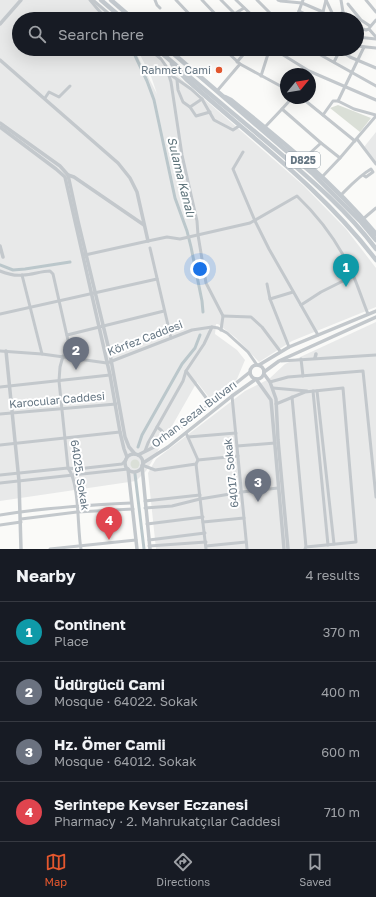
<!DOCTYPE html>
<html lang="en">
<head>
<meta charset="utf-8">
<style>
	body { margin:0; font-family:"Golos Text",sans-serif; background:#242831; color:#f1f3f6 }
	.compass { position:absolute; left:280px; top:68px; width:36px; height:36px; border-radius:50%; background:#171b24; box-shadow:0 4px 16px #0002; rotate:60deg }
	.you { position:absolute; left:200px; top:269px; width:14px; height:14px; margin:-10px; border:3px solid #fff; border-radius:50%; background:#1a73e8; box-shadow:0 0 0 6px #1a73e833 }
	.badge { display:grid; place-items:center; width:26px; height:26px; border-radius:50%; background:#e4572e; color:#fff; font-size:13px; font-weight:700 }
	.pin { position:absolute; translate:-50% -33px; filter:drop-shadow(0 1px 2px #0008) }
	.pin::after { content:''; position:absolute; top:21px; width:14px; height:12px; background:inherit; clip-path:polygon(0 0,100% 0,50% 100%) }
	.list { margin:0; padding:0; list-style:none }
	h2 { display:flex; justify-content:space-between; align-items:center; height:52px; margin:0; padding:0 16px; font-size:17px }
	h2 small { font-size:13px; font-weight:400; color:#9ea1a6 }
	.list li { display:grid; grid-template-columns:26px 1fr auto; gap:12px; align-items:center; box-sizing:border-box; height:60px; padding:0 16px; border-top:1px solid #363941 }
	.list b { display:block; font-size:15px; white-space:nowrap }
	.list p { margin:0; font-size:13px; white-space:nowrap; color:#9ea1a6 }
	.list em { font-size:13px; font-style:normal; color:#9ea1a6 }
	.icon { flex:none; width:22px; height:22px; fill:none; stroke:currentColor; stroke-width:2; stroke-linecap:round; stroke-linejoin:round }
	.map { position:relative; flex:none; width:376px; height:549px; overflow:hidden }
	.search { position:absolute; background:#171b24; box-shadow:0 4px 16px #0002; left:12px; right:12px; top:12px; height:44px; display:flex; align-items:center; gap:10px; box-sizing:border-box; padding:0 14px; border-radius:22px; color:#9ea1a6; font-size:15px }
	.sheet { height:292px; background:#171b24 }
	nav { display:flex; justify-content:space-around; align-items:center; box-sizing:border-box; height:56px; border-top:1px solid #363941; background:#171b24; font-size:11px; color:#9ea1a6 }
	nav a { display:grid; justify-items:center; gap:2px }
	nav .on { color:#e4572e }
	.map>svg:first-child { display:block }
</style>
</head>
<body>
<div class="map">
<svg width="376" height="549" viewBox="0 0 376 549">
	<rect width="100%" height="100%" fill="#fafaf8"/>
	<g fill="#e8e9e9">
		<path d="M0 0H92L113 19H19V49H134L157 94 151 76 137 49H147L304 186 346 229 376 268V307L292 341 259 362 236 338 218 324H216L215 334 237 350 245 360 237 379 211 400 197 382 151 463 146 471 136 481 0 501Z"/>
		<path d="M376 132V163L364 147Z"/>
		<path d="M376 322V549H156L148 473 156 459 245 391 269 379 285 364Z"/>
	</g>
	<g fill="#dadfd7">
		<path d="M338 105 371 118 360 132 330 108Z"/>
		<circle cx="135" cy="464" r="4.5"/>
	</g>
	<g fill="none" stroke-linecap="round" stroke-linejoin="round">
		<g stroke="#bbc7cb" stroke-width="3">
			<path d="M132 49 147 81 154 100 175 198 187 231 191 247 202 301 203 312"/>
			<path d="M0 265 13 270 25 269 70 262"/>
			<path d="M138 447 142 435 182 364 195 348 200 335"/>
			<path d="M135 474 144 549"/>
		</g>
		<g stroke="#c3c8cc" stroke-width="3">
			<path d="M90 0 106 19"/>
			<path d="M93 0 115 19"/>
			<path d="M155 0 157 5 160 8"/>
			<path d="M176 0 194 19"/>
			<path d="M202 0 220 19"/>
			<path d="M221 0 240 19"/>
			<path d="M236 0 256 19"/>
			<path d="M257 0 270 13 283 19"/>
			<path d="M278 0 281 1 302 3 323 12 325 19"/>
			<path d="M326 0 335 19"/>
			<path d="M341 0 343 12 348 19"/>
			<path d="M366 0 376 12"/>
			<path d="M348 4 361 20 370 26"/>
			<path d="M299 11 316 19"/>
			<path d="M323 12 326 0"/>
			<path d="M226 19 244 8"/>
			<path d="M296 19 303 0"/>
			<path d="M332 19 343 12"/>
			<path d="M357 27 366 30 369 29"/>
			<path d="M370 27 376 20"/>
			<path d="M369 29 376 37"/>
			<path d="M357 37 376 39"/>
			<path d="M357 46 376 48"/>
			<path d="M149 49 161 59 166 66 171 82 182 155 197 221 198 235 206 283 223 316 221 330"/>
			<path d="M224 49 240 64 286 89"/>
			<path d="M249 49 268 54"/>
			<path d="M271 49 280 53 309 71 376 100"/>
			<path d="M310 49 376 86"/>
			<path d="M338 49 350 57 376 68"/>
			<path d="M237 62 248 49"/>
			<path d="M334 62 340 50"/>
			<path d="M168 73 191 89 202 99 214 120 233 130 239 126"/>
			<path d="M261 76 268 54 275 51"/>
			<path d="M177 80 178 90 183 102 190 107 196 116 210 112"/>
			<path d="M217 91 240 64"/>
			<path d="M45 98 49 92 59 97 70 86"/>
			<path d="M302 98 355 141"/>
			<path d="M338 101 364 47"/>
			<path d="M190 107 202 99"/>
			<path d="M282 109 292 98"/>
			<path d="M323 115 333 101H338L354 109 376 115"/>
			<path d="M265 127 282 109 321 143 340 158"/>
			<path d="M357 139 376 164"/>
			<path d="M243 152 233 169 255 221 269 249 318 335"/>
			<path d="M305 162 309 154 321 143"/>
			<path d="M322 177 340 158 376 116"/>
			<path d="M341 195C350 186 359 176 371 169L373 172 366 177 363 175"/>
			<path d="M363 219 376 208"/>
			<path d="M150 248 171 338"/>
			<path d="M85 255 148 241 167 237 180 239 250 223 297 196C316 214 333 236 346 260 355 276 361 297 368 314"/>
			<path d="M0 271C7 274 15 276 23 275 32 275 41 271 50 271L53 274 72 358"/>
			<path d="M22 275 42 354"/>
			<path d="M267 284 270 299 289 347"/>
			<path d="M270 299 293 292"/>
			<path d="M301 305 321 292 353 276"/>
			<path d="M0 314 157 279"/>
			<path d="M223 316 251 317 262 327 280 351"/>
			<path d="M67 335 164 311"/>
			<path d="M0 351 42 354 107 363 192 330 212 327 218 328 227 333 248 352 257 365"/>
			<path d="M63 356 60 367 59 381 68 468C80 484 77 528 81 549"/>
			<path d="M301 359 303 376"/>
			<path d="M281 361 376 355"/>
			<path d="M186 371 210 403"/>
			<path d="M270 382 288 377 363 371 376 497"/>
			<path d="M0 387 110 375"/>
			<path d="M273 388 307 391"/>
			<path d="M313 391 328 545"/>
			<path d="M317 391 334 544"/>
			<path d="M232 396 247 549"/>
			<path d="M292 397 306 547"/>
			<path d="M276 404 305 392 343 388 356 542 306 547 305 549"/>
			<path d="M0 414 116 404"/>
			<path d="M157 427 161 430 167 438"/>
			<path d="M186 433 198 460"/>
			<path d="M188 437 236 433"/>
			<path d="M0 445 120 432"/>
			<path d="M237 446 275 443"/>
			<path d="M145 451 148 443 183 381 186 371 204 344 212 327"/>
			<path d="M196 464 206 549"/>
			<path d="M142 465 155 470 196 464 198 460 238 456"/>
			<path d="M0 475 68 468 77 469 122 464 126 460"/>
			<path d="M0 483 128 469"/>
			<path d="M145 501 200 495"/>
			<path d="M145 508 172 506 200 499 242 492 278 488"/>
			<path d="M0 515C43 508 87 505 131 503"/>
			<path d="M21 519 77 512 133 509"/>
			<path d="M203 522 244 518"/>
			<path d="M147 524 203 517"/>
			<path d="M0 525 21 522"/>
			<path d="M149 540 205 533"/>
			<path d="M149 546 206 542"/>
			<path d="M206 546 246 542"/>
			<path d="M50 549 136 540"/>
		</g>
		<g stroke="#c3c8cc" stroke-width="3.5">
			<path d="M0 24 21 0"/>
			<path d="M0 60 118 163 130 178 137 192 148 241"/>
			<path d="M0 123 60 166 68 175 78 221 110 354 125 437 129 447 135 454"/>
			<path d="M0 127 56 169 65 177 110 375 120 432 124 449 127 457"/>
			<path d="M68 175 74 177 144 225"/>
			<path d="M0 246 3 257"/>
			<path d="M6 351 19 481 21 549"/>
			<path d="M315 358 316 354"/>
			<circle cx="257" cy="372" r="7"/>
			<path d="M259 365 289 347 376 311"/>
			<path d="M264 372 279 361 376 317"/>
			<path d="M264 374 270 382 276 399 278 440 288 549"/>
			<circle cx="134" cy="463" r="9"/>
			<path d="M138 455 160 444 250 372"/>
			<path d="M143 463 168 447 232 396 256 379 271 400 284 549"/>
			<path d="M142 466 150 549"/>
			<path d="M128 469 137 549"/>
		</g>
		<g stroke="#c3c9ce" stroke-width="4.5">
			<path d="M172 64 186 79C251 137 323 190 376 260"/>
			<path d="M225 97 231 100C282 141 334 183 376 234"/>
		</g>
		<g stroke="#c3c9ce" stroke-width="4.5">
			<path d="M101 0 123 19"/>
			<path d="M111 0 133 19"/>
			<path d="M157 49C195 82 234 114 273 147 309 178 347 210 376 249"/>
			<path d="M168 49 312 173 361 222 376 240"/>
		</g>
	</g>
	<circle fill="#e4572e" stroke="#fff" stroke-width="1.5" cx="219" cy="70" r="4"/>
	<g text-anchor="middle" stroke-width="4" stroke-linejoin="round" paint-order="stroke">
		<rect fill="#fff" stroke="#939fa8" stroke-width="1" x="286" y="152" width="34" height="16" rx="3"/>
		<g font-size="10" font-weight="bold" fill="#657683">
			<text x="303" y="164">D825</text>
		</g>
		<g font-size="11" fill="#657683" stroke="#fff" text-anchor="end">
			<text x="211" y="74">Rahmet Cami</text>
		</g>
		<g font-size="11" fill="#657683" stroke="#fff">
			<text transform="translate(145 338) rotate(-21)" y="4">Körfez Caddesi</text>
			<text transform="translate(57 400) rotate(-5)" y="4">Karocular Caddesi</text>
			<text transform="translate(194 414) rotate(-37)" y="4">Orhan Sezal Bulvarı</text>
			<text transform="translate(231 473) rotate(-96)" y="4">64017. Sokak</text>
			<text transform="translate(80 475) rotate(81)" y="4">64025. Sokak</text>
		</g>
		<g font-size="12" font-style="italic" fill="#60757c" stroke="#fff">
			<text transform="translate(181 177) rotate(76)" y="4">Sulama Kanalı</text>
		</g>
	</g>
</svg>
<svg class="compass" viewBox="-18 -18 36 36"><path d="M0-13l5 13h-10z" fill="#e53935"/><path d="M0 13l5-13h-10z" fill="#9ea1a6"/></svg>
<div class="you"></div>
<div class="pin badge" style="left:346px;top:287px;background:#0f9aa8">1</div>
<div class="pin badge" style="left:76px;top:370px;background:#6b7280">2</div>
<div class="pin badge" style="left:258px;top:502px;background:#6b7280">3</div>
<div class="pin badge" style="left:109px;top:540px;background:#e0444e">4</div>
<div class="search"><svg class="icon" aria-label="search" viewBox="0 0 24 24"><circle cx="10" cy="10" r="6"/><path d="M15 15l6 6"/></svg>Search here</div>
</div>
<section class="sheet">
<h2>Nearby<small>4 results</small></h2>
<ul class="list">
<li><span class="badge" style="background:#0f9aa8">1</span><div><b>Continent</b><p>Place</p></div><em>370 m</em></li>
<li><span class="badge" style="background:#6b7280">2</span><div><b>Üdürgücü Cami</b><p>Mosque · 64022. Sokak</p></div><em>400 m</em></li>
<li><span class="badge" style="background:#6b7280">3</span><div><b>Hz. Ömer Camii</b><p>Mosque · 64012. Sokak</p></div><em>600 m</em></li>
<li><span class="badge" style="background:#e0444e">4</span><div><b>Serintepe Kevser Eczanesi</b><p>Pharmacy · 2. Mahrukatçılar Caddesi</p></div><em>710 m</em></li>
</ul>
</section>
<nav>
<a class="on"><svg class="icon" aria-label="map" viewBox="0 0 24 24"><path d="M3 6l6-2 6 2 6-2v14l-6 2-6-2-6 2zM9 4v14M15 6v14"/></svg>Map</a>
<a><svg class="icon" aria-label="directions" viewBox="0 0 24 24"><path d="M12 3l9 9-9 9-9-9zM9 14v-3h6M13 9l2 2-2 2"/></svg>Directions</a>
<a><svg class="icon" aria-label="saved" viewBox="0 0 24 24"><path d="M7 4h10v16l-5-4-5 4z"/></svg>Saved</a>
</nav>
</body>
</html>
